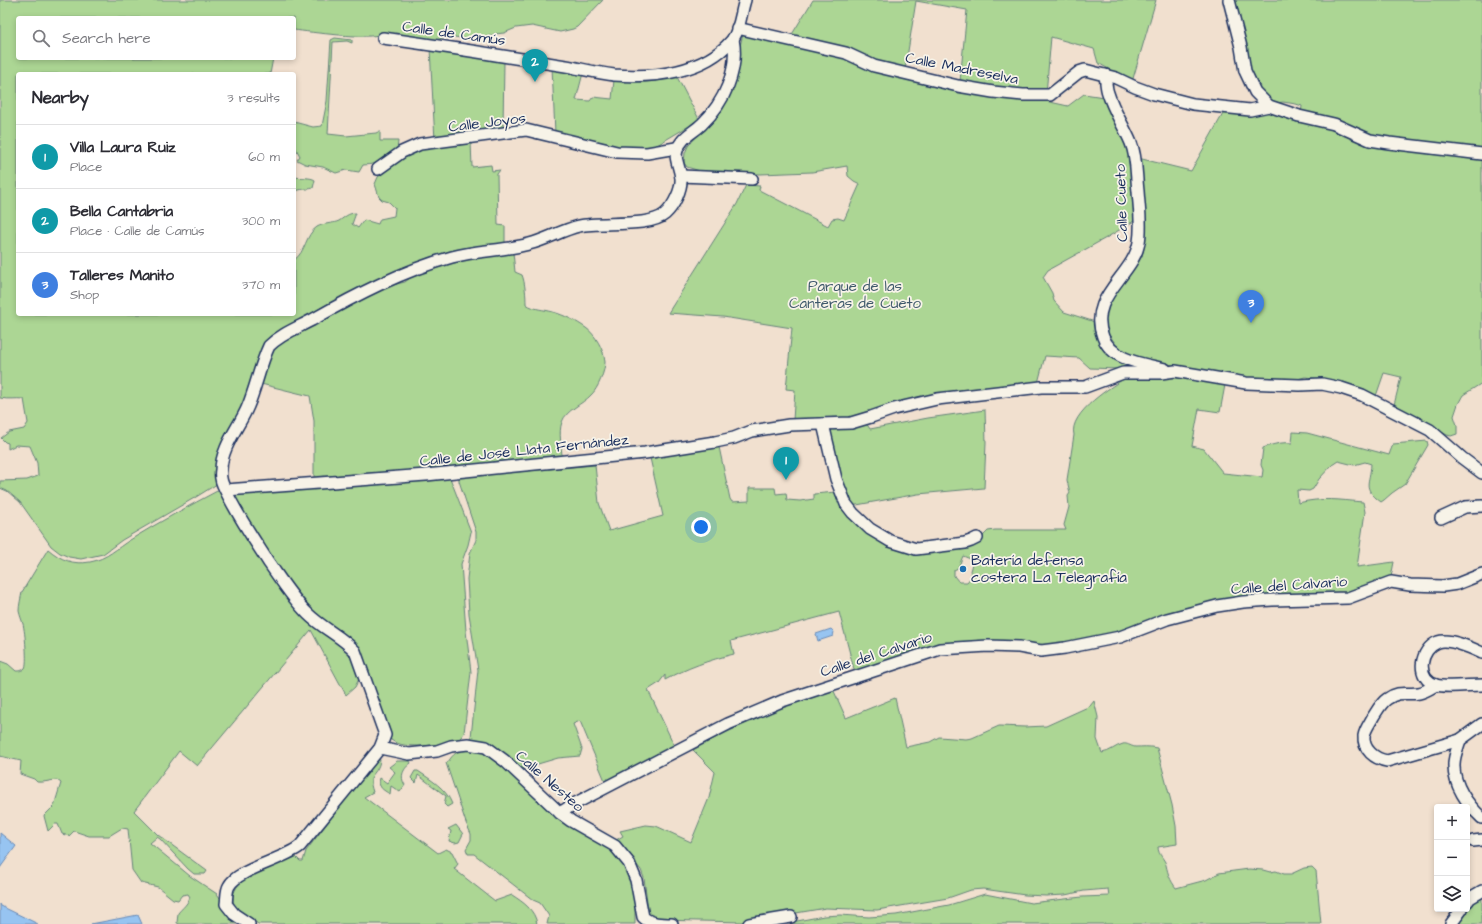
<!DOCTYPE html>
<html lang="en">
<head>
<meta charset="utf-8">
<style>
	body { margin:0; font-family:"Architects Daughter",sans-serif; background:#f7f7f7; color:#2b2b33 }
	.controls { position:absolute; right:12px; bottom:12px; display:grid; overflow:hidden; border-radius:4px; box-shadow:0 2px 6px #0003 }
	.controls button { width:36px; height:36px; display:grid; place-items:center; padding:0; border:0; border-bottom:1px solid #e1e1e2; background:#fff; color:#2b2b33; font:20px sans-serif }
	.you { position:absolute; left:701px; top:527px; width:14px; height:14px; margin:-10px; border:3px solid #fff; border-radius:50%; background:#1a73e8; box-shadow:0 0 0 6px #1a73e833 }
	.badge { display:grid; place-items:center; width:26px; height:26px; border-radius:50%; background:#1a73e8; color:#fff; font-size:13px; font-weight:700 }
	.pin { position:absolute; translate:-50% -33px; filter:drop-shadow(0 1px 2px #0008) }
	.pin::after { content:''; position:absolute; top:21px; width:14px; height:12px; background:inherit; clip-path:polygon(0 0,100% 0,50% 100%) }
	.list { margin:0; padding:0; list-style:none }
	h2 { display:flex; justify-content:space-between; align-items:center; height:52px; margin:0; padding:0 16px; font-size:17px }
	h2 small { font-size:13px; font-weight:400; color:#7c7c81 }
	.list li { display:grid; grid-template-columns:26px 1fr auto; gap:12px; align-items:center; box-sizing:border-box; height:64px; padding:0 16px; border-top:1px solid #e1e1e2 }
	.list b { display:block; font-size:15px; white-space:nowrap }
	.list p { margin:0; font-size:13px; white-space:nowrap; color:#7c7c81 }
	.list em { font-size:13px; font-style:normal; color:#7c7c81 }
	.icon { flex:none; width:22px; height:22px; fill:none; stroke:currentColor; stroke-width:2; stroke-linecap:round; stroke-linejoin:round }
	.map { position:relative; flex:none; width:1482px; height:924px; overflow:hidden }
	.search { position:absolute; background:#fff; box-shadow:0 2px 6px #0003; left:16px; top:16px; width:280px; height:44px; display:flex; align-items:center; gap:10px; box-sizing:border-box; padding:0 14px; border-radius:4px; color:#7c7c81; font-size:15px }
	.panel { position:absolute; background:#fff; box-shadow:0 2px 6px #0003; left:16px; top:72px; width:280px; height:244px; border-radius:4px }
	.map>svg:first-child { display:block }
</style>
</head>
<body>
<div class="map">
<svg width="1482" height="924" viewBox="0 0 1482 924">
	<rect width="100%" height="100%" fill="#f1e0cf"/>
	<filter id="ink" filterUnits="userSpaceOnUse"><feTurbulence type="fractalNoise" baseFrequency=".025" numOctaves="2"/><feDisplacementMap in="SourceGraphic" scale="8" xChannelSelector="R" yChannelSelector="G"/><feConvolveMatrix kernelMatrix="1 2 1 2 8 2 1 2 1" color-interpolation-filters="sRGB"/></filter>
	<g filter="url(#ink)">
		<g fill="#acd694" stroke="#648279" fill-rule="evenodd">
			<path d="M0 0H603L577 27 573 29 560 32 532 26 516 28 504 33 495 34 472 40 449 36 433 41 381 34C371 40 309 32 294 30V18H18V58H273L270 74H18V314H294V260C306 252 305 235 317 227 324 223 332 224 339 221 345 217 348 213 356 213L352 224 358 228 364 220 378 224 380 219 394 216 395 208 389 202 382 200 379 197 375 184 378 177 399 159 426 147 437 148 471 142 472 167 491 165 492 171 500 170 497 174 498 225 505 226V245L392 273 369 283 324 306 280 331 268 340 263 345 260 353 245 403 216 461 217 484 196 497 122 540 103 554 81 559 69 557 60 553 51 546 20 502 7 491 0 488V481L27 480 38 476 37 463 30 446 16 445 8 449V443L5 442 1 438 9 432 24 429 28 423 24 399C15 398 9 400 0 398Z"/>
			<path d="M813 0H1156L1132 82 1098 63 1094 49 1051 37 1046 94 1028 93 960 81 967 10 916 1 905 70 791 36Z"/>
			<path d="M1233 0H1482V151L1448 149 1377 136 1339 124 1301 114 1302 106 1296 104 1283 102 1276 103 1266 98 1251 80Z"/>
			<path d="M743 34 1068 106 1084 94 1104 97 1113 113 1131 156 1134 221 1106 238 1048 270 1043 277 1052 293 1054 301 1064 312 1095 322 1100 339 1149 370 1090 368 1079 358 1045 356 1038 383 846 419 793 420 795 390 786 389 792 328 723 317 668 313 737 204 746 185 760 186 759 190 828 226 832 219 838 218 844 220 860 184 854 181 848 176 847 166 812 172 760 174 700 171 687 167 684 163 685 153 688 146 717 114 738 54Z"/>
			<path d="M335 38 352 40V43L347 41 333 42 328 134 346 136 376 133 380 131V141H398L397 151C384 161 380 164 363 165L359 172 346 170 336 173 323 167 305 164 297 160 300 156 294 145V122L313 127 322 126 327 101 331 40Z"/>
			<path d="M430 48 504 61 503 128 435 141Z"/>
			<path d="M552 67 583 73 576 100 590 101 593 97 612 99 614 80C635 81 657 85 676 75L699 119 689 126 652 148 634 151 555 133Z"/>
			<path d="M1224 112H1274L1327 127 1386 148 1407 149 1482 158V383L1463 395 1458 404 1454 416 1457 425V434L1451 436 1447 435 1394 405 1401 377 1384 373 1376 396 1365 390 1323 379 1305 377 1289 381 1229 377 1204 370 1152 362 1123 354 1107 332 1104 315 1109 297 1131 272 1142 256 1145 241 1138 158 1191 171Z"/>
			<path d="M294 177C300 178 311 177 315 180L313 188C307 190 300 188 295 192L294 198Z"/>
			<path d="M513 252 515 272 522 275C525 282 526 296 526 304 535 310 543 309 553 312 564 315 576 321 586 328 595 334 604 350 605 362 605 371 598 389 591 395 583 404 566 410 562 422 558 433 562 447 562 458L449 468 314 477V421L310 396 261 384C266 369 269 354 280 342L332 315 350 303 388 286 405 282 415 274 451 261Z"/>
			<path d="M1129 376 1205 379 1225 385 1220 412 1199 409 1192 446 1204 449 1223 473 1262 477 1263 470 1261 465 1263 448C1273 444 1282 442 1292 443L1293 432 1307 433 1389 455 1393 444 1427 441 1428 445 1405 484 1392 493 1384 500 1381 502C1361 487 1370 484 1371 464L1365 462 1354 465 1338 461 1332 465 1319 479 1313 489 1309 491 1297 490 1298 503C1323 497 1338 500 1363 502L1365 512 1357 567 1394 562 1391 577 1341 595 1238 599 1119 632 1044 648 950 643 929 647 890 663 855 673 839 612 731 641 734 654C709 660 687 668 665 680V675L659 683 648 690 675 747 606 783 580 721 573 724 582 749 580 756 558 758 521 769 472 740 471 737 478 670 469 614 467 579 470 553 476 540V532L459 481V477L595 465 599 503 609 531 663 516 650 458 719 447 730 499 732 502 749 501V488H775L776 494 786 493 787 500 800 501 814 499V494L836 492 895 547 976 543 988 531 995 530H1066L1064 525 1069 507 1068 496 1070 493 1067 480 1074 435C1068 413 1113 385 1129 376ZM963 556 973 560 970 571 972 576 967 582H959L954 576V570L958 568Z"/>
			<path d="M985 410 986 443 984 488 918 494 851 506 845 495 828 428 866 423 870 429 928 418Z"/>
			<path d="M450 478 471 532 468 545 461 564 466 631 471 672 464 733 458 741C441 744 406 751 391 740L366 667 310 612 259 541 233 494Z"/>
			<path d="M219 490 301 614C315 629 337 638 350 654 355 661 357 669 360 677L355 687 346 695 311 630 197 766 179 751 134 811 158 835 207 871 205 874H194L188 869 160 839 157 837 150 843 190 876 217 894 221 899 230 917 239 924H180L177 923 178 913C183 907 187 905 190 897L188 894 182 895 178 900 173 899 158 887 141 883 132 870 128 829 122 828 109 836H89L74 831 69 836 62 834 58 824H55L48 831 44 816 54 806 61 783 57 780C50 780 44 783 37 782L34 779 20 774 21 761 0 756V661L8 664 16 671C19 671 22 671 25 668 28 664 25 631 23 624 22 620 20 616 19 611 19 605 21 598 22 592L48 549C61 560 73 565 90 562 107 559 117 548 130 540 159 522 189 506 219 490Z"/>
			<path d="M833 689 846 718 895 698 906 747 930 742 939 737 966 739 972 738 999 726 1025 727 1046 726 1090 706 1094 701 1098 717 1097 739 1102 753C1110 752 1115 746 1123 744 1127 743 1130 746 1135 747 1143 747 1148 746 1157 748L1172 805 1176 826 1177 844 1158 847C1158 855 1165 859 1166 865 1168 874 1170 880 1176 888L1206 880 1219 873 1249 869 1263 870 1270 872 1276 871 1284 874H1291L1304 868 1312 867 1316 871 1321 924H781L824 916 840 915 869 917 896 915 949 905 985 894 1031 903 1082 897 1109 896 1108 889 1084 891 1065 895 1046 896 1025 895 983 889 971 890 948 898 877 910 826 908 742 922 657 920 649 917 644 878 641 870 616 840 623 836 620 831 646 825 656 826 691 842 709 798 715 772 693 750 721 735 791 702Z"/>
			<path d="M468 749 484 752 498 762 612 850 622 861 635 890V924H547L549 916 540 903 533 900 474 854H468L466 849 471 840V834L466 823 446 763 448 762C453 754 458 750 468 749Z"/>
			<path d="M379 758 380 760C378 776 366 772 373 792L364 797 438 853 446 849 452 852 458 864 454 869 495 901 512 895C523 902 535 910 537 924H258C251 918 238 913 234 904 230 896 237 884 244 880 256 872 281 862 296 857L300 861H303L306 851 366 772Z"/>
			<path d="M397 761H410L411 763C404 768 399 776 405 785L400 792 391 786 390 794C383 790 377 787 380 778L387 783 395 772 389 767Z"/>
			<path d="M415 771H418C431 780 446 788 452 804L447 807 444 804 446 796 418 775 416 783 411 778Z"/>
			<path d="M456 825 463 834 459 842 455 843 449 841 451 831 448 829Z"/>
			<path d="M1482 895V924H1456L1467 908Z"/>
		</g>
		<g fill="#97c4f1" stroke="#6588b6">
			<path d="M831 629 834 632 833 636 818 641 816 634Z"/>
			<path d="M0 833 16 846 0 868Z"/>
			<path d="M0 904 1 906 38 924H0Z"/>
			<path d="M138 915 142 924H91Z"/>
		</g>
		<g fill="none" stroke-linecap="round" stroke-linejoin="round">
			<g stroke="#1b2f5e" stroke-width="14">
				<g id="street">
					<path d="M1229 0 1241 47 1245 71 1255 92 1269 106 1299 116 1334 124 1370 140 1389 143 1482 154"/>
					<path d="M737 28 846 53 874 66 958 86 993 92 1023 95H1050L1079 72 1085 70 1116 78 1135 87 1154 94 1193 104 1250 110 1269 106"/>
					<path d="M383 38C425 44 467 50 509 57 528 60 547 63 566 66 582 69 597 73 614 75 654 78 704 73 732 40 740 30 741 12 745 0"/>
					<path d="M1105 75C1106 81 1106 88 1108 93 1113 110 1124 126 1131 143 1137 157 1136 175 1138 191 1139 207 1142 225 1139 242 1134 276 1087 296 1103 337 1112 361 1144 364 1165 369"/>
					<path d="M378 169 402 152 420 144 526 130 617 152 647 153 676 148"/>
					<path d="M681 176 752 179"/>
					<path d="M823 424 836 479 846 504 853 513 870 529 890 541 916 549 965 543 971 541 977 538"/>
					<path d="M226 490 426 475 645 453 715 442 734 438 752 431 789 425 851 423 871 417 894 409 937 399 1041 387H1085L1123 373H1161L1175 371 1246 383 1300 385 1322 384 1341 388 1362 395 1430 430 1462 458 1482 473"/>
					<path d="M1441 518 1465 507 1482 506"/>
					<path d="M1482 653C1471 648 1450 638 1438 642 1420 649 1415 678 1436 685 1446 688 1470 685 1482 685"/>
					<path d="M1436 685C1431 688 1425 692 1419 693 1406 695 1400 690 1387 699 1381 703 1377 711 1373 717 1370 723 1365 729 1364 736 1363 750 1375 759 1387 761L1460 740"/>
					<path d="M1482 724 1460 740C1458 747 1454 756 1454 764 1453 785 1468 805 1482 818"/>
					<path d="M380 748 409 754 437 751 451 746 468 744 486 747 505 761 560 813 571 821 615 846 629 863 636 880 643 917C650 924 662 924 672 924"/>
					<path d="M560 813 574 804 728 724 782 701 940 649 988 646 1019 647 1041 651 1065 648 1120 637 1167 619 1217 606 1243 602 1272 600 1348 598 1391 582 1410 585 1443 586 1457 584 1482 574"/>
					<path d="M1473 841 1482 840"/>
					<path d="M1467 902 1470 898 1482 891"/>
					<path d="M249 924 234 914 226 904C227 899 226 891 229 886 238 869 283 860 300 846L380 748 385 735 355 651C341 636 322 628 308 614 293 599 281 580 269 563 253 538 235 512 223 485 221 481 220 474 221 470 221 447 240 426 248 406 256 387 260 365 269 346 281 334 297 328 312 320 356 295 402 271 452 257 477 250 503 251 529 244 546 240 562 230 579 226 601 221 649 228 665 214 674 206 682 189 681 178 679 161 670 156 683 140 688 134 696 130 702 124 724 103 739 70 733 39"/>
					<path d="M749 924 791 917"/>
					<path d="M1451 924 1462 909"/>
				</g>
			</g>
			<use href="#street" stroke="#f7f3e8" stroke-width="11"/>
		</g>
	</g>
	<circle fill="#1f6fb2" stroke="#f7f3e8" stroke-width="1.5" cx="963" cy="569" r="4"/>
	<g text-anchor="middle" stroke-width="3.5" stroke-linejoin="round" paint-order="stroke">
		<g font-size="15" fill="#1b2f5e" stroke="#f7f3e8">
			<text transform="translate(454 33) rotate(8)" y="5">Calle de Camús</text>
			<text transform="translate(962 68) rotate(11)" y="5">Calle Madreselva</text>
			<text transform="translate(487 122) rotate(-7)" y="5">Calle Joyos</text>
			<text transform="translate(1121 203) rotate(-92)" y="5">Calle Cueto</text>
			<text transform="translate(524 450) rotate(-6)" y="5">Calle de José Llata Fernández</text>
			<text transform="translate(1289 585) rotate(-4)" y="5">Calle del Calvario</text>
			<text transform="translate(876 654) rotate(-18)" y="5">Calle del Calvario</text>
			<text transform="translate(550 781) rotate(41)" y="5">Calle Nesteo</text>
		</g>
		<g font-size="15" fill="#3f596c" stroke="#f7f3e8">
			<text x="855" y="291">Parque de las<tspan x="855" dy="17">Canteras de Cueto</tspan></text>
		</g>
		<g font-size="15" fill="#1b2f5e" stroke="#f7f3e8" text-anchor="start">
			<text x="971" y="565">Batería defensa<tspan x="971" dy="17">costera La Telegrafía</tspan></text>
		</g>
	</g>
</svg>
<div class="controls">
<button>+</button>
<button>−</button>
<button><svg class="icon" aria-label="layers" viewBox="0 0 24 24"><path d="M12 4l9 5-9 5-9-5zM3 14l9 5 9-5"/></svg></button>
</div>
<div class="you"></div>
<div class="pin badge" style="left:786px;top:480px;background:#0f9aa8">1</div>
<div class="pin badge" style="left:535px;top:82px;background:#0f9aa8">2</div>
<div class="pin badge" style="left:1251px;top:323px;background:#3f7fe0">3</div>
<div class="search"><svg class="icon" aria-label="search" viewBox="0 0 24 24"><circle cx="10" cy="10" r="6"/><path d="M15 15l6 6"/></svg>Search here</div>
<section class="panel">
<h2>Nearby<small>3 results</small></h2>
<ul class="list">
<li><span class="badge" style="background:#0f9aa8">1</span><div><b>Villa Laura Ruiz</b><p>Place</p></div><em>60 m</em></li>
<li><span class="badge" style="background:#0f9aa8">2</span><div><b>Bella Cantabria</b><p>Place · Calle de Camús</p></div><em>300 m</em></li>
<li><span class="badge" style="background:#3f7fe0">3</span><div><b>Talleres Manito</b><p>Shop</p></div><em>370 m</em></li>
</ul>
</section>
</div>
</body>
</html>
